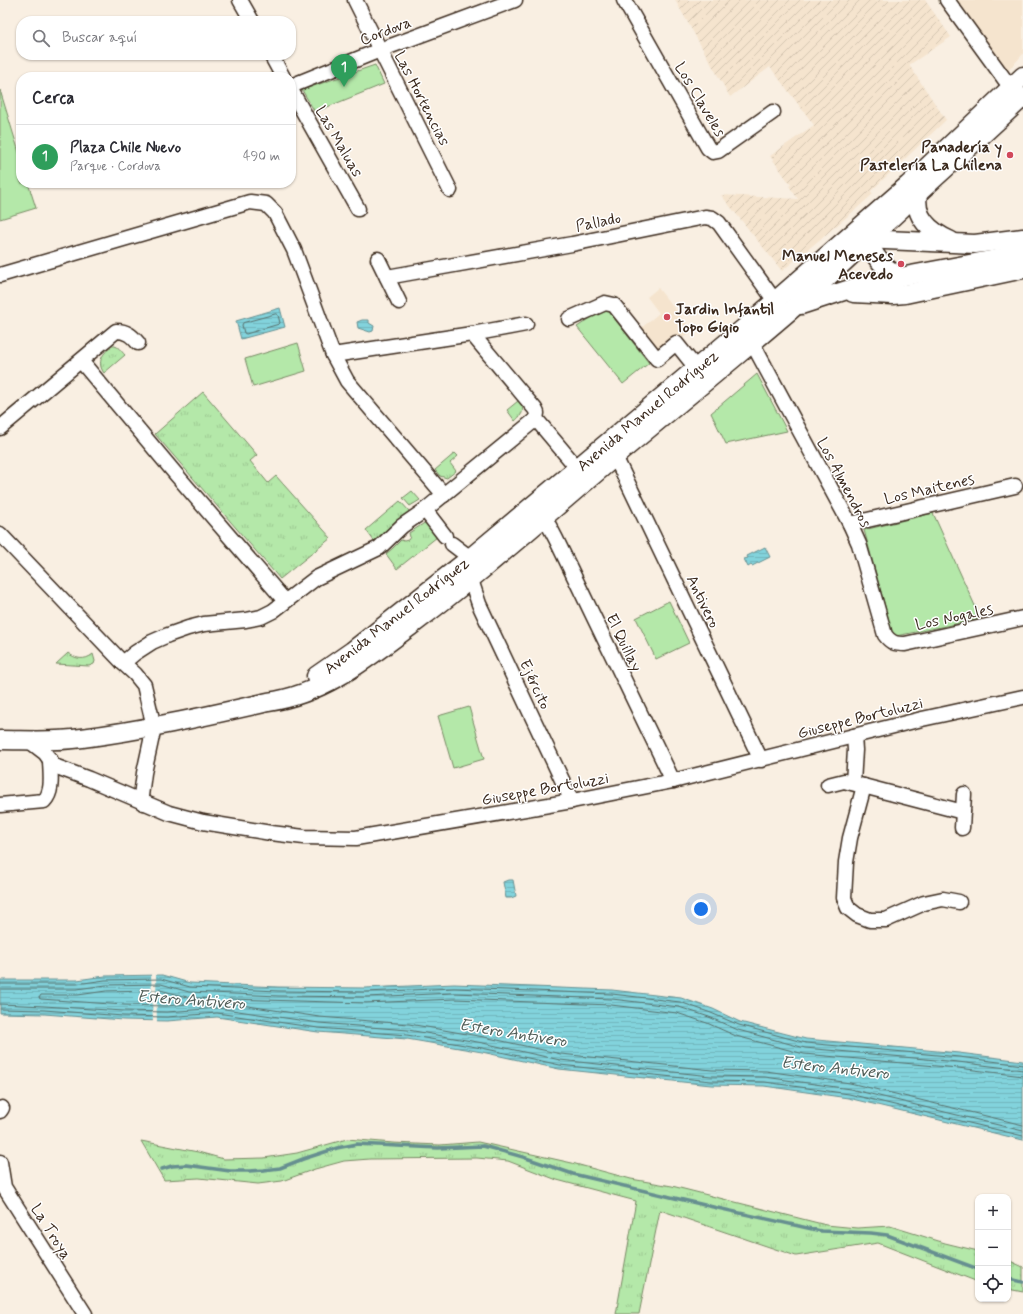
<!DOCTYPE html>
<html lang="es">
<head>
<meta charset="utf-8">
<style>
	body { margin:0; font-family:Mynerve,sans-serif; background:#f2f2f3; color:#2b2b33 }
	.controls { position:absolute; right:12px; bottom:12px; display:grid; overflow:hidden; border-radius:8px; box-shadow:0 1px 3px #0004 }
	.controls button { width:36px; height:36px; display:grid; place-items:center; padding:0; border:0; border-bottom:1px solid #e1e1e2; background:#fff; color:#2b2b33; font:20px sans-serif }
	.you { position:absolute; left:701px; top:909px; width:14px; height:14px; margin:-10px; border:3px solid #fff; border-radius:50%; background:#1a73e8; box-shadow:0 0 0 6px #1a73e833 }
	.badge { display:grid; place-items:center; width:26px; height:26px; border-radius:50%; background:#d1495b; color:#fff; font-size:13px; font-weight:700 }
	.pin { position:absolute; translate:-50% -33px; filter:drop-shadow(0 1px 2px #0008) }
	.pin::after { content:''; position:absolute; top:21px; width:14px; height:12px; background:inherit; clip-path:polygon(0 0,100% 0,50% 100%) }
	.list { margin:0; padding:0; list-style:none }
	h2 { display:flex; justify-content:space-between; align-items:center; height:52px; margin:0; padding:0 16px; font-size:17px }
	h2 small { font-size:13px; font-weight:400; color:#7c7c81 }
	.list li { display:grid; grid-template-columns:26px 1fr auto; gap:12px; align-items:center; box-sizing:border-box; height:64px; padding:0 16px; border-top:1px solid #e1e1e2 }
	.list b { display:block; font-size:15px; white-space:nowrap }
	.list p { margin:0; font-size:13px; white-space:nowrap; color:#7c7c81 }
	.list em { font-size:13px; font-style:normal; color:#7c7c81 }
	.icon { flex:none; width:22px; height:22px; fill:none; stroke:currentColor; stroke-width:2; stroke-linecap:round; stroke-linejoin:round }
	.map { position:relative; flex:none; width:1023px; height:1314px; overflow:hidden }
	.search { position:absolute; background:#fff; box-shadow:0 1px 3px #0004; left:16px; top:16px; width:280px; height:44px; display:flex; align-items:center; gap:10px; box-sizing:border-box; padding:0 14px; border-radius:16px; color:#7c7c81; font-size:15px }
	.panel { position:absolute; background:#fff; box-shadow:0 1px 3px #0004; left:16px; top:72px; width:280px; height:116px; border-radius:16px }
	.map>svg:first-child { display:block }
</style>
</head>
<body>
<div class="map">
<svg width="1023" height="1314" viewBox="0 0 1023 1314">
	<defs>
		<pattern id="industrial-furrows" width="10" height="10" patternUnits="userSpaceOnUse"><rect width="10" height="10" fill="#f5e4ce"/><path d="M-1 1l2-2M0 10L10 0M9 11l2-2" fill="none" stroke="#d3c4b0"/></pattern>
		<pattern id="grass-tufts" width="24" height="20" patternUnits="userSpaceOnUse"><rect width="24" height="20" fill="#b4e8a9"/><path d="M3 7l-1-3M5 7V3M7 7l1-3M15 17l-1-3M17 17v-4M19 17l1-3" fill="none" stroke="#9cc791"/></pattern>
		<pattern id="water-rules" width="6" height="5" patternUnits="userSpaceOnUse"><rect width="6" height="5" fill="#82d3dc"/><path d="M0 2.5h6" fill="none" stroke="#71b5bc"/></pattern>
	</defs>
	<rect width="100%" height="100%" fill="#f9efe2"/>
	<filter id="ink" filterUnits="userSpaceOnUse"><feTurbulence type="fractalNoise" baseFrequency=".025" numOctaves="2"/><feDisplacementMap in="SourceGraphic" scale="8" xChannelSelector="R" yChannelSelector="G"/><feConvolveMatrix kernelMatrix="1 2 1 2 8 2 1 2 1" color-interpolation-filters="sRGB"/></filter>
	<g filter="url(#ink)">
		<g fill="#f5e4ce">
			<path d="M956 0H1023V54L1007 72Z"/>
			<path d="M658 288 692 331 684 337H680L677 335 657 352 639 330 659 313 647 297Z"/>
		</g>
		<path fill="url(#industrial-furrows)" d="M675 0H925L951 37 909 65 946 120 871 191 873 194 854 211 782 271 721 195 798 199 789 186 791 185 770 156 814 125 770 67 730 97Z"/>
		<g fill="url(#grass-tufts)" stroke="#788964">
			<path d="M112 346C118 345 121 351 125 355L104 373C96 362 103 353 112 346Z"/>
			<path d="M203 392 257 455 250 461 268 483 276 476 331 538 280 579 155 434Z"/>
			<path d="M518 401C526 409 523 414 515 421L507 410Z"/>
			<path d="M455 453 458 456 450 463 456 471 447 478 440 476 435 470Z"/>
			<path d="M412 491 420 500 410 506 403 498Z"/>
			<path d="M400 501 410 512 374 541 366 530Z"/>
			<path d="M426 522 437 537 397 569 386 554 393 548 401 540 404 541 408 540 410 537 409 533Z"/>
			<path d="M68 653C75 659 85 661 93 654L95 661 94 664 89 666 56 664Z"/>
			<path d="M347 1139 393 1143 440 1145 478 1142 572 1163 631 1179 672 1186 826 1225 857 1228 890 1226 945 1243 978 1251V1282L878 1243 796 1256 660 1210 639 1314H616L636 1201 557 1180 508 1161 477 1158 370 1159 344 1161 315 1169 282 1181 258 1184 199 1178 164 1180 141 1141 198 1152 224 1159 264 1158 297 1153Z"/>
			<path d="M1008 1260 1023 1267V1292L1008 1289Z"/>
		</g>
		<g fill="#b4e8a9" stroke="#788964">
			<path d="M375 65 384 84 315 112 302 90Z"/>
			<path d="M0 90 21 159V183H28L36 208 0 219Z"/>
			<path d="M606 308 649 363 623 384 577 327Z"/>
			<path d="M298 343 306 371 253 387 245 359Z"/>
			<path d="M757 374 787 431 726 444 711 413Z"/>
			<path d="M933 513 981 619 896 636 892 632 864 530Z"/>
			<path d="M669 601 689 643 656 659 636 618Z"/>
			<path d="M469 707 484 759 453 768 438 716Z"/>
		</g>
		<g fill="url(#water-rules)" stroke="#668f90">
			<path d="M280 308 285 327 241 339 236 321Z"/>
			<path d="M362 320H369V323L374 326 373 331 370 332 358 328 357 322Z"/>
			<path d="M765 547 770 557 752 566 751 565 748 567 744 559 748 558 747 556Z"/>
			<path d="M508 880H513L516 896 511 898H506L503 882Z"/>
			<path d="M162 975 190 983 278 987 365 988 454 984 612 990 681 998 713 1009 740 1022 806 1039 959 1053 1023 1061V1140L848 1098 764 1086 711 1085 559 1069 482 1052 407 1039 318 1032 217 1017 167 1021 123 1020 44 1014 0 1013V980H77L105 976Z"/>
		</g>
		<path fill="#f9efe2" d="M151 974H156L157 1023H153Z"/>
		<g fill="none" stroke-linecap="round" stroke-linejoin="round">
			<g stroke="#576e6a" stroke-width="1">
				<path d="M276 314 278 315 280 323 279 324 246 334 244 333 242 325 243 323Z"/>
				<path d="M0 984H77L105 980 161 979 190 987 278 991 366 992 454 988 612 994 680 1002 711 1013 739 1025 806 1043 959 1057 1023 1065"/>
				<path d="M0 989H77L106 985 161 984 189 992 278 996 366 997 454 993 612 999 679 1007 709 1017 738 1030 805 1048 958 1062 1023 1070"/>
				<path d="M160 990 187 997 209 999 211 1001 209 1002 166 1006 124 1005 41 999 39 998 41 995H78L106 991Z"/>
				<path d="M0 1004 44 1006 124 1011 167 1012 218 1008 319 1023 408 1030 483 1043 560 1060 711 1076 765 1077 850 1089 1023 1131"/>
				<path d="M0 1009 44 1010 123 1016 167 1017 217 1013 318 1028 407 1035 482 1048 560 1065 711 1081 765 1082 849 1094 1023 1136"/>
				<path d="M1023 1076 958 1068 804 1054 736 1036 707 1023 677 1013 611 1005 454 999 366 1003 229 999 227 1001 229 1003 319 1017 409 1024 484 1037 561 1054 712 1070 766 1071 850 1083 1023 1125"/>
			</g>
			<g stroke="#668f90" stroke-width="3.5">
				<path d="M162 1169 172 1166 186 1165 230 1171H249L264 1170 280 1168 303 1159 337 1148 357 1144 438 1148 483 1146 523 1157 573 1174 713 1207 821 1231 871 1233 887 1235 978 1269"/>
				<path d="M1008 1279 1023 1282"/>
			</g>
			<g stroke="#3b2a1e" stroke-width="17">
				<g id="minor">
					<path d="M240 0 252 21"/>
					<path d="M355 0 450 190"/>
					<path d="M624 0 708 148 713 152 718 151 773 112"/>
					<path d="M947 0 1016 95"/>
					<path d="M271 55 283 77"/>
					<path d="M291 86 380 50 515 0"/>
					<path d="M291 90 358 209"/>
					<path d="M378 259 399 302"/>
					<path d="M0 275 250 202 266 204 275 213 294 250 333 355 347 381 444 495"/>
					<path d="M387 277 572 244 705 217 712 218 719 223 775 301"/>
					<path d="M569 319 605 303 614 305 657 359 676 343 696 368"/>
					<path d="M472 334 526 324"/>
					<path d="M748 335 850 524 859 544 885 635C891 643 895 644 905 644L1023 618"/>
					<path d="M333 355 472 334 535 409 537 413 536 419 584 476"/>
					<path d="M81 361 174 472 285 601"/>
					<path d="M0 428 116 331C127 331 132 336 138 343"/>
					<path d="M611 448 761 760"/>
					<path d="M425 510 445 536"/>
					<path d="M545 518 556 539 673 781"/>
					<path d="M850 524 1015 486"/>
					<path d="M0 534 123 663 135 674 144 685 154 727 144 773 141 796 143 803"/>
					<path d="M452 544 477 563"/>
					<path d="M471 580 479 604 572 801"/>
					<path d="M123 663 135 653 152 642 168 635 188 628 204 624 246 620 261 617 273 611 316 578 379 548 402 526 425 510 536 419"/>
					<path d="M28 740 45 753 53 764 57 767 89 779 169 813 203 822 271 833 304 837 356 838 572 801 673 781 922 719 1023 697"/>
					<path d="M853 783 855 750 854 736"/>
					<path d="M828 785 844 781 963 812"/>
					<path d="M864 786 850 838 846 862 844 898 848 908 857 915 870 920H886L924 903 943 899 959 902"/>
					<path d="M0 805 44 801C54 791 50 772 50 759"/>
					<path d="M962 828 964 794"/>
					<path d="M0 1111 2 1108"/>
					<path d="M0 1162 4 1187 85 1314"/>
				</g>
			</g>
			<g stroke="#3b2a1e" stroke-width="21">
				<g id="major">
					<path d="M918 194C913 217 931 232 951 241"/>
					<path d="M869 229C867 251 882 267 900 277"/>
					<path d="M863 239 975 244 1023 238"/>
					<path d="M853 293 893 295 905 294 1023 269"/>
					<path d="M801 305 856 287 900 277 1023 254"/>
					<path d="M316 676 352 651 470 558 744 328 908 185 1023 76"/>
					<path d="M0 740C27 740 55 742 82 738 145 730 206 716 268 702 325 694 368 658 412 625 483 572 548 513 616 456 674 407 734 359 792 309 829 277 864 243 900 210 941 172 983 135 1023 97"/>
				</g>
			</g>
			<use href="#minor" stroke="#fff" stroke-width="14"/>
			<use href="#major" stroke="#fff" stroke-width="18"/>
		</g>
	</g>
	<g fill="#d1495b" stroke="#fff" stroke-width="1.5">
		<circle cx="1010" cy="155" r="4"/>
		<circle cx="901" cy="264" r="4"/>
		<circle cx="667" cy="317" r="4"/>
	</g>
	<g text-anchor="middle" stroke-width="3" stroke-linejoin="round" paint-order="stroke">
		<g font-size="16" fill="#3b2a1e" stroke="#fff">
			<text transform="translate(385 30) rotate(-21)" y="6">Cordova</text>
			<text transform="translate(423 98) rotate(63)" y="6">Las Hortencias</text>
			<text transform="translate(701 99) rotate(59)" y="6">Los Claveles</text>
			<text transform="translate(340 141) rotate(60)" y="6">Las Maluas</text>
			<text transform="translate(598 221) rotate(-11)" y="6">Pallado</text>
			<text transform="translate(647 410) rotate(-40)" y="6">Avenida Manuel Rodríguez</text>
			<text transform="translate(845 482) rotate(62)" y="6">Los Almendros</text>
			<text transform="translate(929 488) rotate(-13)" y="6">Los Maitenes</text>
			<text transform="translate(704 601) rotate(64)" y="6">Antivero</text>
			<text transform="translate(396 615) rotate(-38)" y="6">Avenida Manuel Rodríguez</text>
			<text transform="translate(954 616) rotate(-12)" y="6">Los Nogales</text>
			<text transform="translate(625 642) rotate(64)" y="6">El Quillay</text>
			<text transform="translate(536 684) rotate(65)" y="6">Ejército</text>
			<text transform="translate(860 717) rotate(-14)" y="6">Giuseppe Bortoluzzi</text>
			<text transform="translate(545 788) rotate(-10)" y="6">Giuseppe Bortoluzzi</text>
			<text transform="translate(52 1231) rotate(58)" y="6">La Troya</text>
		</g>
		<g font-size="16" font-weight="bold" fill="#3b2a1e" stroke="#fff" text-anchor="end">
			<text x="1002" y="152">Panadería y<tspan x="1002" dy="18">Pastelería La Chilena</tspan></text>
			<text x="893" y="261">Manuel Meneses<tspan x="893" dy="18">Acevedo</tspan></text>
			<text x="675" y="314" text-anchor="start">Jardin Infantil<tspan x="675" dy="18">Topo Gigio</tspan></text>
		</g>
		<g font-size="17" font-style="italic" fill="#505d57" stroke="#fff">
			<text transform="translate(191 999) rotate(4)" y="6">Estero Antivero</text>
			<text transform="translate(513 1032) rotate(9)" y="6">Estero Antivero</text>
			<text transform="translate(835 1067) rotate(6)" y="6">Estero Antivero</text>
		</g>
	</g>
</svg>
<div class="controls">
<button>+</button>
<button>−</button>
<button><svg class="icon" aria-label="locate" viewBox="0 0 24 24"><circle cx="12" cy="12" r="6"/><path d="M12 2v4M12 18v4M2 12h4M18 12h4"/></svg></button>
</div>
<div class="you"></div>
<div class="pin badge" style="left:344px;top:87px;background:#2e9e5b">1</div>
<div class="search"><svg class="icon" aria-label="search" viewBox="0 0 24 24"><circle cx="10" cy="10" r="6"/><path d="M15 15l6 6"/></svg>Buscar aquí</div>
<section class="panel">
<h2>Cerca<small></small></h2>
<ul class="list">
<li><span class="badge" style="background:#2e9e5b">1</span><div><b>Plaza Chile Nuevo</b><p>Parque · Cordova</p></div><em>490 m</em></li>
</ul>
</section>
</div>
</body>
</html>
